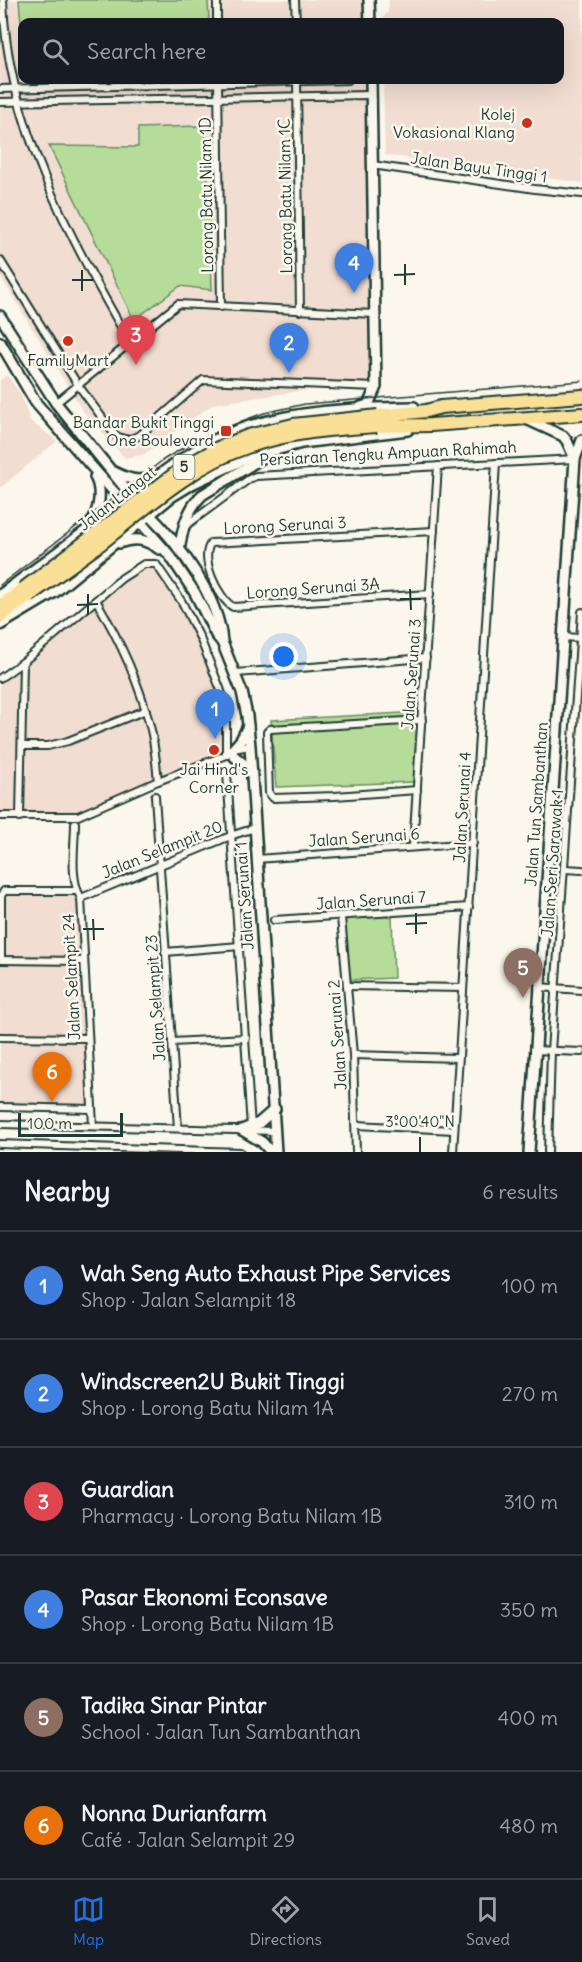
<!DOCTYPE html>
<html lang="en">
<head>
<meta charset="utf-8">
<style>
	body { margin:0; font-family:Delius,sans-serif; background:#20242c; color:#f1f3f6 }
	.scale { position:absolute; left:18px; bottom:15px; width:105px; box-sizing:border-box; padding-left:6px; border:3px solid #1f3d34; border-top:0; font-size:16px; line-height:21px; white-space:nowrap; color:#1f3d34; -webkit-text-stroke:4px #fbf7ec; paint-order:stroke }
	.you { position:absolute; left:284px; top:657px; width:21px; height:21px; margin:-15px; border:4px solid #fff; border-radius:50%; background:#1a73e8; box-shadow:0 0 0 9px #1a73e833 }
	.badge { display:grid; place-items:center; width:39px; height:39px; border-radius:50%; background:#1a73e8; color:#fff; font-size:20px; font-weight:700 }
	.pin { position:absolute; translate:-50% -50px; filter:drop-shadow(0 2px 3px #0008) }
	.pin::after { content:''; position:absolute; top:32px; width:21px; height:18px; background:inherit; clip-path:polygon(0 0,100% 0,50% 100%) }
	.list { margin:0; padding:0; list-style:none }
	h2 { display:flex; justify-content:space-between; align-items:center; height:78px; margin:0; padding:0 24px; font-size:26px }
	h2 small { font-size:20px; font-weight:400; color:#9ea1a6 }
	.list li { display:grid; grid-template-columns:39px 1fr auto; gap:18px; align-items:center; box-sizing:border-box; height:108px; padding:0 24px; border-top:2px solid #363941 }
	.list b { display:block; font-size:22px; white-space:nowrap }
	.list p { margin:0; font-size:20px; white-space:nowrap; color:#9ea1a6 }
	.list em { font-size:20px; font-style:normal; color:#9ea1a6 }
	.icon { flex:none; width:33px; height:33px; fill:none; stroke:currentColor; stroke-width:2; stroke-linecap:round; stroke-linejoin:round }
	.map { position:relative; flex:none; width:582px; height:1152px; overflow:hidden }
	.search { position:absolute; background:#171b24; box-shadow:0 6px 24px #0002; left:18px; right:18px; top:18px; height:66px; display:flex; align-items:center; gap:15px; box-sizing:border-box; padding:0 21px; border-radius:12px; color:#9ea1a6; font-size:22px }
	.sheet { height:726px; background:#171b24 }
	nav { display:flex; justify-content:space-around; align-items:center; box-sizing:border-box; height:84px; border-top:2px solid #363941; background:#171b24; font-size:16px; color:#9ea1a6 }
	nav a { display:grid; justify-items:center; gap:3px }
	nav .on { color:#1a73e8 }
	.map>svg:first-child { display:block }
</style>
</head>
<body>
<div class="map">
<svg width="582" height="1152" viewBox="0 0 582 1152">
	<rect width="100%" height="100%" fill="#fbf7ec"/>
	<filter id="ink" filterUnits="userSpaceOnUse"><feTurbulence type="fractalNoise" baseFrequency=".0167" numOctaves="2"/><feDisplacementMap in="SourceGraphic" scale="12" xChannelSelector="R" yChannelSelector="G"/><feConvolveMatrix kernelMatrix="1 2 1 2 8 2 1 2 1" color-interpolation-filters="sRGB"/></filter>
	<g filter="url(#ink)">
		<g fill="#f1ddd2">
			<path d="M0 0H366V22H22V80H367L373 380 213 404 143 455 125 458 83 411 0 276Z"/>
			<path d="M389 0H582V183L385 155 383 80H560V22H380L388 12Z"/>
			<path d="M7 375 21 395 30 421 57 441 0 488V380Z"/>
			<path d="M144 566H154L179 603 197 640 223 706 224 753 77 813H0V683L27 663 110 591Z"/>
			<path d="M6 893 73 894 77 898 88 1106 0 1105V963H3V897Z"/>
		</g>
		<g fill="#b5dc98" stroke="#6a8c66" stroke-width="1.5">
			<path d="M19 0H208L209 22H22V34Z"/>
			<path d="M199 126 206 132 212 290 180 286 134 320 49 146 138 147V128Z"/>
			<path d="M421 712 415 782 276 787 271 720Z"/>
			<path d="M392 916 394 978 349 980 343 919Z"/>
		</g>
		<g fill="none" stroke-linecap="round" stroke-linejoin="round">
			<g stroke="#1f3d34" stroke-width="10">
				<g id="street">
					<path d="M3 0C7 125 69 235 129 341"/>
					<path d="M217 0V22"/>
					<path d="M295 0 296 22"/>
					<path d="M218 80 221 307"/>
					<path d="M297 80 300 311"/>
					<path d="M0 89 348 80"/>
					<path d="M0 102 371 95"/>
					<path d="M372 165 535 189 582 194"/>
					<path d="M0 260 78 385 115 435C125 441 130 440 140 435L203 380 376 387"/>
					<path d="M56 403 178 304 374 314"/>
					<path d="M184 527 249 479 256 476 575 459"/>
					<path d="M430 594 233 607C218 598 199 558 211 543L434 531"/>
					<path d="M96 600C119 639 139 681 150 726 155 744 156 763 158 781"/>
					<path d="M562 637 582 638"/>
					<path d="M236 673 426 658"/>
					<path d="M0 678 23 662 122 578 144 564H156L182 602 200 638 220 688 226 706V755"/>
					<path d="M22 746H48L68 741 146 710"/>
					<path d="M227 773 251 1127"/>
					<path d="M417 790 335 796 273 798 269 793 267 732 270 729 422 720"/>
					<path d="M155 796 178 1128"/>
					<path d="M0 816H78L158 781 226 755 233 749 250 746"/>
					<path d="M20 817 23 662"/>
					<path d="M75 823C75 846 69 878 81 898L93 1126"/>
					<path d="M413 847 438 466"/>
					<path d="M257 859 473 843"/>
					<path d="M565 869 582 870"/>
					<path d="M81 898 233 835 255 828"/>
					<path d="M341 917 353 1055 356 1152"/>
					<path d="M274 920 469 907"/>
					<path d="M165 952 240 946"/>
					<path d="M0 960 83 961"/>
					<path d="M1 960V896L4 891H77"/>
					<path d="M347 986 463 988"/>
					<path d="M538 987 582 990"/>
					<path d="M0 1037 87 1038"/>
					<path d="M172 1042 246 1038"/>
					<path d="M534 1050 582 1052"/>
					<path d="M353 1055 457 1058"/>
					<path d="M0 1107 92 1109"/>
					<path d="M0 1124 276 1131"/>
					<path d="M356 1125 454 1130"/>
					<path d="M0 1144 240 1152"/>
					<path d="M453 1152 496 463"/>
					<path d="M548 1152 551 1051 582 612"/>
				</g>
			</g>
			<g stroke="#1f3d34" stroke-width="14">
				<g id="secondary">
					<path d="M369 0 370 22"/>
					<path d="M0 316 56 403 134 499"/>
					<path d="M0 342 36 403 171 557 195 593 216 635 222 642 242 692 247 716 250 746 276 1152"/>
					<path d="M361 407 368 405 376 387 371 80"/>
					<path d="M526 419 563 436 567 441 575 459"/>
					<path d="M114 472C128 479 137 482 152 478"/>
					<path d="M146 511C178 543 219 596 222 642"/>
					<path d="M92 523C99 508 103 492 95 477"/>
					<path d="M119 543C135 537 146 539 159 549"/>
					<path d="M179 550C183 528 186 511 202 495L262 458"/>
					<path d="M0 595C42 564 83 533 124 502 159 475 193 447 235 431 292 410 353 408 414 407"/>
					<path d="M0 625 55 592 171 497 194 483 249 457 302 443 408 430"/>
					<path d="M233 749 241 740 248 726"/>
					<path d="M234 756 246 766 251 773"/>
					<path d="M242 1130 259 1123 275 1109"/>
					<path d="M242 1130 262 1142 271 1152"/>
					<path d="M529 1152 575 459 582 440"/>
				</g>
			</g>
			<g stroke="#1f3d34" stroke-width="16">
				<g id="highway">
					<path d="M378 416 426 411 441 407 582 396"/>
					<path d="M377 426 431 425 582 414"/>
					<path d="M0 607 23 589"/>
					<path d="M0 617 29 596"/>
				</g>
			</g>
			<use href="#street" stroke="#fbf7ec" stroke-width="6"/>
			<use href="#secondary" stroke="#fbf7ec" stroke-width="9"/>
			<use href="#highway" stroke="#fadf96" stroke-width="12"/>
			<path stroke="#1f3d34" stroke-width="1.5" d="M0 585 163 460 186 446 242 421 264 413 305 404 582 381"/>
			<g stroke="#1f3d34" stroke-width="16" stroke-linecap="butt">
				<g id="highway-bridge">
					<path d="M23 589 184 467 218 448 248 436 293 425 378 416"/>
					<path d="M29 596C51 580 73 564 95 548 143 511 188 467 247 447 289 432 332 429 377 426"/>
				</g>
			</g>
			<use href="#highway-bridge" stroke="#fadf96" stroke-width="12"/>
		</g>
	</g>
	<path fill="none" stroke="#1f3d34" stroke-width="2" d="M405 264V285M82 270V291M394 275 415 274M72 280H93M410 589 411 610M88 594V615M400 599H421M77 605 98 604M416 913V934M93 919 94 940M406 924 427 923M83 929H104M420 1137V1152"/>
	<g fill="#c8321e" stroke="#fbf7ec" stroke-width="2">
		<circle cx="527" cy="123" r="6"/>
		<circle cx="68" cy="341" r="6"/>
		<rect x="220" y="425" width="12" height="12" rx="3"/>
		<circle cx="214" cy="750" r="6"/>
	</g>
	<g text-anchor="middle" stroke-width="5" stroke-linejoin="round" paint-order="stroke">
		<rect fill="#fbf7ec" stroke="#61756b" stroke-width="1.5" x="173.5" y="455" width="21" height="24" rx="4.5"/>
		<g font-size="15" font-weight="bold" fill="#1f3d34">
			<text x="184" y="472">5</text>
		</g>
		<g font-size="16" fill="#1f3d34" stroke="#fbf7ec" text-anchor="end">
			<text x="515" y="120">Kolej<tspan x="515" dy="18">Vokasional Klang</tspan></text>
			<text x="68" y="366" text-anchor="middle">FamilyMart</text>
			<text x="214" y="428">Bandar Bukit Tinggi<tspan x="214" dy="18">One Boulevard</tspan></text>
			<text x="214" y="775" text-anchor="middle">Jai Hind's<tspan x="214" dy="18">Corner</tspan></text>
		</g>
		<g font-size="16" fill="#1f3d34" stroke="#fbf7ec">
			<text transform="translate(479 167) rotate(8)" y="6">Jalan Bayu Tinggi 1</text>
			<text transform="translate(206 195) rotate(-91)" y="6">Lorong Batu Nilam 1D</text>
			<text transform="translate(285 196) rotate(-91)" y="6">Lorong Batu Nilam 1C</text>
			<text transform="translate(388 453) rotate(-3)" y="6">Persiaran Tengku Ampuan Rahimah</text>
			<text transform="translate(117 498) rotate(-38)" y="6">Jalan Langat</text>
			<text transform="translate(285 525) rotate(-3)" y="6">Lorong Serunai 3</text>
			<text transform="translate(313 588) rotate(-4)" y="6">Lorong Serunai 3A</text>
			<text transform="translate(411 674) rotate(-86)" y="6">Jalan Serunai 3</text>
			<text transform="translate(536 804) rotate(-86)" y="6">Jalan Tun Sambanthan</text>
			<text transform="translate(462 807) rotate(-87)" y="6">Jalan Serunai 4</text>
			<text transform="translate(364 837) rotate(-4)" y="6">Jalan Serunai 6</text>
			<text transform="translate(162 849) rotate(-22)" y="6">Jalan Selampit 20</text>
			<text transform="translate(552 863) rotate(-86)" y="6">Jalan Seri Sarawak 1</text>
			<text transform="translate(244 896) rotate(-94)" y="6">Jalan Serunai 1</text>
			<text transform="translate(371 900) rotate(-4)" y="6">Jalan Serunai 7</text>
			<text transform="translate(71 977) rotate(-93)" y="6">Jalan Selampit 24</text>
			<text transform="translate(155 998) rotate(-94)" y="6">Jalan Selampit 23</text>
			<text transform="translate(337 1035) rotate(-94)" y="6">Jalan Serunai 2</text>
		</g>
	</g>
	<g font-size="15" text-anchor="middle" fill="#1f3d34" stroke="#fbf7ec" stroke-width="5" stroke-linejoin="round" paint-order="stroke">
		<text x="420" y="1127">3°00'40"N</text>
	</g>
</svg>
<div class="scale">100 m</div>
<div class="you"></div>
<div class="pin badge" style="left:215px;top:739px;background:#3f7fe0">1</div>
<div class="pin badge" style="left:289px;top:373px;background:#3f7fe0">2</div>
<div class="pin badge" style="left:136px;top:365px;background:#e0444e">3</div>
<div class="pin badge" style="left:354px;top:293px;background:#3f7fe0">4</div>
<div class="pin badge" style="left:523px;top:998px;background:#8d6e63">5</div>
<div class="pin badge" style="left:52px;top:1102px;background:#e8710a">6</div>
<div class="search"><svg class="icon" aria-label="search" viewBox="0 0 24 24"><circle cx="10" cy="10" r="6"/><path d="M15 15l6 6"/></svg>Search here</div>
</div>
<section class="sheet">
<h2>Nearby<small>6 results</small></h2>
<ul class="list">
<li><span class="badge" style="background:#3f7fe0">1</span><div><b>Wah Seng Auto Exhaust Pipe Services</b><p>Shop · Jalan Selampit 18</p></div><em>100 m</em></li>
<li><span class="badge" style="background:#3f7fe0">2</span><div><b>Windscreen2U Bukit Tinggi</b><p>Shop · Lorong Batu Nilam 1A</p></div><em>270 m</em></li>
<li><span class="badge" style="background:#e0444e">3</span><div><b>Guardian</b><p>Pharmacy · Lorong Batu Nilam 1B</p></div><em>310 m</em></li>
<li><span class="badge" style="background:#3f7fe0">4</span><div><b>Pasar Ekonomi Econsave</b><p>Shop · Lorong Batu Nilam 1B</p></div><em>350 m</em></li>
<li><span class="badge" style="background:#8d6e63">5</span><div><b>Tadika Sinar Pintar</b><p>School · Jalan Tun Sambanthan</p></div><em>400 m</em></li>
<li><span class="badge" style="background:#e8710a">6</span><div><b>Nonna Durianfarm</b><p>Café · Jalan Selampit 29</p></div><em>480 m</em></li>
</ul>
</section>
<nav>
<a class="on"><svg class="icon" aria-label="map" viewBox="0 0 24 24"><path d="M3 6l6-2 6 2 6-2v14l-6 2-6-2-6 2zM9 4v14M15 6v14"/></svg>Map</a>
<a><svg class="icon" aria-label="directions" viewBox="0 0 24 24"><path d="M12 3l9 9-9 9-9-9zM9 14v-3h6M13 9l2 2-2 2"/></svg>Directions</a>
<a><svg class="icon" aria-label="saved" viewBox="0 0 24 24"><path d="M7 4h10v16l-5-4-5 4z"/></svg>Saved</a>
</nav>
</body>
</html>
